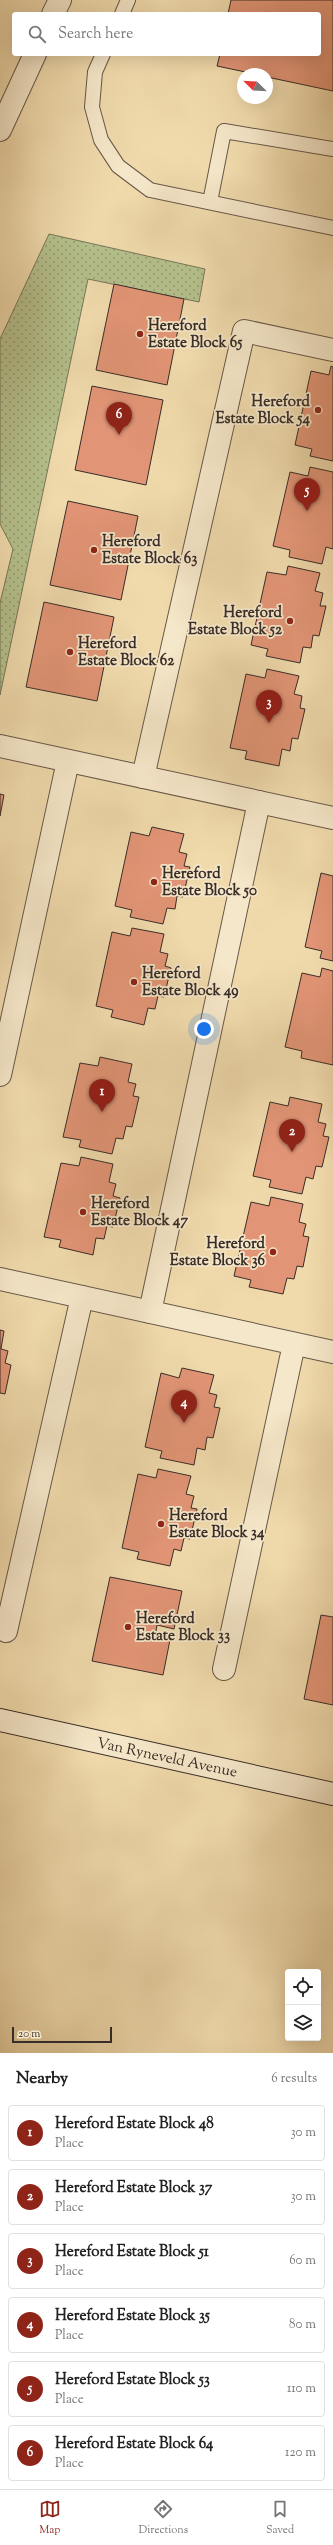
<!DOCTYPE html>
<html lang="en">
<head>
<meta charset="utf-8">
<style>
	body { margin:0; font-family:"Sorts Mill Goudy",serif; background:#f6f6f6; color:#222 }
	.controls { position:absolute; right:12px; bottom:12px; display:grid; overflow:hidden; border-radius:4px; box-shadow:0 4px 16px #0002 }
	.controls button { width:36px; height:36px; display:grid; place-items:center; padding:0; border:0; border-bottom:1px solid #e0e0e0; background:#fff; color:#222; font:20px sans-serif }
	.compass { position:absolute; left:237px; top:68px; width:36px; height:36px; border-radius:50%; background:#fff; box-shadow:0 4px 16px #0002; rotate:294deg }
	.scale { position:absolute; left:12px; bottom:10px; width:100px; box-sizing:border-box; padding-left:4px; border:2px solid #392d28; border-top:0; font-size:11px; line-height:14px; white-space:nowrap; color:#392d28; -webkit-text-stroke:3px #f5e7c9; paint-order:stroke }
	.you { position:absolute; left:204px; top:1029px; width:14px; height:14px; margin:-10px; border:3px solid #fff; border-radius:50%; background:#1a73e8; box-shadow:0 0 0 6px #1a73e833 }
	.badge { display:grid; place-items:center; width:26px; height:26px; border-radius:50%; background:#8f2418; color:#fff; font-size:13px; font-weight:700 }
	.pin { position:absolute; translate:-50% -33px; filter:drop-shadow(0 1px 2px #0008) }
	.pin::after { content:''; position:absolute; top:21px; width:14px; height:12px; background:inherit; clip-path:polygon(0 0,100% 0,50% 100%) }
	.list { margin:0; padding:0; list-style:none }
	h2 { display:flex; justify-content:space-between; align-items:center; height:52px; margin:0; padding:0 16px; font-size:17px }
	h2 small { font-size:13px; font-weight:400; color:#767676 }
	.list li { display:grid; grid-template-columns:26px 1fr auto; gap:12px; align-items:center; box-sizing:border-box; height:56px; margin:0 8px 8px; padding:0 8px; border:1px solid #e0e0e0; border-radius:4px }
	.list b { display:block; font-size:15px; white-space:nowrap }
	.list p { margin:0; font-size:13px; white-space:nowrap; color:#767676 }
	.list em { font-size:13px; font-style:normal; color:#767676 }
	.icon { flex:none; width:22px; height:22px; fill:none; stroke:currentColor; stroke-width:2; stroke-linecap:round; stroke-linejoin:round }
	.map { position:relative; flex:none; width:333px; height:2053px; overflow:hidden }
	.search { position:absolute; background:#fff; box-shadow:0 4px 16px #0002; left:12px; right:12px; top:12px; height:44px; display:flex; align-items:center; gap:10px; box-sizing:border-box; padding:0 14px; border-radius:4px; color:#767676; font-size:15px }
	.sheet { height:436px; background:#fff }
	nav { display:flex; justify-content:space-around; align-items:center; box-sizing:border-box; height:56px; border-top:1px solid #e0e0e0; background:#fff; font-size:11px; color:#767676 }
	nav a { display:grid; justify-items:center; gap:2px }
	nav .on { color:#8f2418 }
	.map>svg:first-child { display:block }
</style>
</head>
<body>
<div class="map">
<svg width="333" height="2053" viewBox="0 0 333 2053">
	<defs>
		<pattern id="grass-dots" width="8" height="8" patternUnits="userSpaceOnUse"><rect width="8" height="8" fill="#b5c18d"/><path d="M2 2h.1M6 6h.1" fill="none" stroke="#949d73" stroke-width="1.8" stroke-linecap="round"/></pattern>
	</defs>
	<rect width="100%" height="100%" fill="#f0daac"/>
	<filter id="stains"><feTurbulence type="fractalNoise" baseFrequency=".005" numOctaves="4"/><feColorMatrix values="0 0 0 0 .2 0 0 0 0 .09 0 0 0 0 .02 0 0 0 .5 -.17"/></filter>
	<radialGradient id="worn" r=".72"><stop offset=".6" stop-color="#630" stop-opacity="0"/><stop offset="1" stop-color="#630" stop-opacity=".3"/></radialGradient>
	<path fill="url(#grass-dots)" stroke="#77775a" d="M49 234 205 269 199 302 88 279 0 695V603L13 549 0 524V339Z"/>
	<g fill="#e29576" stroke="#392d28">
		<path d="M231 0H333V91L267 77V74H255L217 66 220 54H319V14H228Z"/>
		<path d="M114 284 184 299 167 385 96 370Z"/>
		<path d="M331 366 333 367V461L310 456 312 449 295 445 311 371 329 375Z"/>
		<path d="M92 386 163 400 146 485 75 470Z"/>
		<path d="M310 467 333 472V549L326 547 322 564 289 557 290 550 273 546 290 472 308 476Z"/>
		<path d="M68 501 138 516 121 600 50 585Z"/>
		<path d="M288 566 320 573 315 591 323 593 320 606H326L319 636 313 635 311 648 303 647 300 663 266 656 268 649 251 645 267 572 286 575Z"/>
		<path d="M44 602 114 617 97 701 26 687Z"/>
		<path d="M267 669 299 676 294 694 302 696 300 708 305 709 298 739 292 738 290 751 282 749 279 766 245 759 247 751 230 748 246 674 265 678Z"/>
		<path d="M0 794 4 795 0 816Z"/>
		<path d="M152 827 184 834 179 852 187 854 184 866 190 867 183 897 177 896 175 909 167 908 163 924 130 917 132 910 115 906 131 832 149 836Z"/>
		<path d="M321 873 333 876V961L320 958 322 951 305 947Z"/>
		<path d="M132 928 164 934 160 952 168 954 165 966 171 968 164 997 158 996 155 1009 148 1008 144 1025 111 1017 113 1010 96 1006 112 932 130 936Z"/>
		<path d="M322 968 333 971V1065L301 1058 302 1051 285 1047 302 973 320 977Z"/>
		<path d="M100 1057 132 1064 128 1082 136 1084 133 1096 139 1097 132 1127 126 1126 123 1139 116 1138 112 1154 79 1147 81 1140 63 1137 80 1063 98 1066Z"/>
		<path d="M290 1097 322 1104 318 1122 326 1124 323 1136 329 1137 322 1167 316 1166 313 1179 306 1177 302 1194 269 1187 271 1180 253 1176 270 1102 288 1106Z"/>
		<path d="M81 1157 113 1164 109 1182 116 1184 113 1196 120 1198 113 1227 107 1226 104 1239 96 1238 93 1255 59 1247 61 1240 44 1237 61 1163 79 1166Z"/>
		<path d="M271 1197 303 1204 299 1222 306 1224 303 1236 309 1237 303 1267 297 1266 294 1279 287 1278 283 1294 249 1287 251 1280 234 1276 251 1202 269 1206Z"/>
		<path d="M0 1330 4 1331 1 1349 8 1351 5 1363 11 1365 5 1394 0 1393Z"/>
		<path d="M182 1368 214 1375 209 1393 217 1395 214 1407 220 1408 213 1438 207 1437 205 1450 197 1448 194 1465 160 1458 162 1451 145 1447 161 1373 179 1378Z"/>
		<path d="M158 1469 191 1476 186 1494 194 1496 191 1508 197 1509 190 1539 184 1538 181 1551 174 1549 170 1566 137 1559 139 1552 122 1548 138 1474 156 1478Z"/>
		<path d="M110 1577 182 1591 174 1629 157 1625 155 1637 170 1640 163 1675 92 1661Z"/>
		<path d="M321 1615 333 1617V1705L304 1699Z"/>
	</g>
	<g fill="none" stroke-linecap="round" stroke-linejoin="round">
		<g stroke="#675849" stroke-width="16">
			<g id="lane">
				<path d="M122 14 128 0"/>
				<path d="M103 54 95 72 92 107 101 140 118 166 150 190 333 228"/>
				<path d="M210 202 224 131 333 149"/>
			</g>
		</g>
		<g stroke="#675849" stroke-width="24">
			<g id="street">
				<path d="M53 14 60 0"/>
				<path d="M0 130 35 54"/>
				<path d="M0 746 333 818"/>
				<path d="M143 777 244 331 333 350"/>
				<path d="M0 1075 68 761"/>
				<path d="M0 1279 333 1352"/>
				<path d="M150 1312 259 802"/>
				<path d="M6 1631 82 1297"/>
				<path d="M224 1669 294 1344"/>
			</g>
		</g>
		<g stroke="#392d28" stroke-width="24">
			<path id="secondary" d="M0 1720 333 1794"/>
		</g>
		<use href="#lane" stroke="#f5e7c9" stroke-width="14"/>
		<use href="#street" stroke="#f5e7c9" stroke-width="22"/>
		<use href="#secondary" stroke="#f5e7c9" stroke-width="22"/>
	</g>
	<g fill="#8f2418" stroke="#f5e7c9" stroke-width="1.5">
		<circle cx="140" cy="334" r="4"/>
		<circle cx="318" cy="410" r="4"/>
		<circle cx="94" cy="550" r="4"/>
		<circle cx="290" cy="621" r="4"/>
		<circle cx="70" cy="652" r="4"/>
		<circle cx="154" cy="882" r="4"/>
		<circle cx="134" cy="982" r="4"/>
		<circle cx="83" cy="1212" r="4"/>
		<circle cx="273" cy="1252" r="4"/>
		<circle cx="161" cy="1524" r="4"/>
		<circle cx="128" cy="1627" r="4"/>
	</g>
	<g text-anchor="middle" stroke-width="3.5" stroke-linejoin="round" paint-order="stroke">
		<g font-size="15" font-weight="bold" fill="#392d28" stroke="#f5e7c9" text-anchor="start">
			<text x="148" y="330">Hereford<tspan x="148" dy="17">Estate Block 65</tspan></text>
			<text x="310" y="406" text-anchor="end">Hereford<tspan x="310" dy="17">Estate Block 54</tspan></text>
			<text x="102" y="546">Hereford<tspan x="102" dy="17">Estate Block 63</tspan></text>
			<text x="282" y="617" text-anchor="end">Hereford<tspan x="282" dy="17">Estate Block 52</tspan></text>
			<text x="78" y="648">Hereford<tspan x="78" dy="17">Estate Block 62</tspan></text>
			<text x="162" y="878">Hereford<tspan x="162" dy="17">Estate Block 50</tspan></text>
			<text x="142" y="978">Hereford<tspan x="142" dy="17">Estate Block 49</tspan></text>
			<text x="91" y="1208">Hereford<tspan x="91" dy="17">Estate Block 47</tspan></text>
			<text x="265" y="1248" text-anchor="end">Hereford<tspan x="265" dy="17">Estate Block 36</tspan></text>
			<text x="169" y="1520">Hereford<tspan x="169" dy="17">Estate Block 34</tspan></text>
			<text x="136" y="1623">Hereford<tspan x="136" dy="17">Estate Block 33</tspan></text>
		</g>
		<g font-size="15" fill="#392d28" stroke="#f5e7c9">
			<text transform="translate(167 1757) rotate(12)" y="5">Van Ryneveld Avenue</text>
		</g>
	</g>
	<rect width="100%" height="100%" filter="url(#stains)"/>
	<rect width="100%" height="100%" fill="url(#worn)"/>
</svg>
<div class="controls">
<button><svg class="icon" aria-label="locate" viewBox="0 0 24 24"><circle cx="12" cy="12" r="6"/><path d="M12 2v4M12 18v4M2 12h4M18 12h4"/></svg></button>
<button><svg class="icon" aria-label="layers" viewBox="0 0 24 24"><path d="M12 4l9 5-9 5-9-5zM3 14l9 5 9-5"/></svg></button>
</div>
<svg class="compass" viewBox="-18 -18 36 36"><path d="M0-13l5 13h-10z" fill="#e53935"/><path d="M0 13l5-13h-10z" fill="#767676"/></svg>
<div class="scale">20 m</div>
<div class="you"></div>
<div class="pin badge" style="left:102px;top:1112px">1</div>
<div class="pin badge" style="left:292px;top:1152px">2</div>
<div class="pin badge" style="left:269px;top:723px">3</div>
<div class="pin badge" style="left:184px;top:1423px">4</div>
<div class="pin badge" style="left:307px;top:511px">5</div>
<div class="pin badge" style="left:119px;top:435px">6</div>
<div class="search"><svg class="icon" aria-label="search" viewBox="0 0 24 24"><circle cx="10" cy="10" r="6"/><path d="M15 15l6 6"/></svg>Search here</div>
</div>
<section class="sheet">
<h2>Nearby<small>6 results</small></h2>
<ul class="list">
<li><span class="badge">1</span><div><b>Hereford Estate Block 48</b><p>Place</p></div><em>30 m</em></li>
<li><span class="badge">2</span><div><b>Hereford Estate Block 37</b><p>Place</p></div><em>30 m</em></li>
<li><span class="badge">3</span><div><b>Hereford Estate Block 51</b><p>Place</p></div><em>60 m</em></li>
<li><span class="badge">4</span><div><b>Hereford Estate Block 35</b><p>Place</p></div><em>80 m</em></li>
<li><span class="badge">5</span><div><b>Hereford Estate Block 53</b><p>Place</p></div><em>110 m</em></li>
<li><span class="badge">6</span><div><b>Hereford Estate Block 64</b><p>Place</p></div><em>120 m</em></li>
</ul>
</section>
<nav>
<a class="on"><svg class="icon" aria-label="map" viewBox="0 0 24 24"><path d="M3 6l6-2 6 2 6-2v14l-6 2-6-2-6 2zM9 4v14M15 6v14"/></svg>Map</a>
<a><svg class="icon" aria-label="directions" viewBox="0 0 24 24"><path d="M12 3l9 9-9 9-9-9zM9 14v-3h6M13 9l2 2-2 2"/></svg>Directions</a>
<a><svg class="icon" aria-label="saved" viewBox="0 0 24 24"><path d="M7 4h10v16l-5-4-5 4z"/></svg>Saved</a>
</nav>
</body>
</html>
